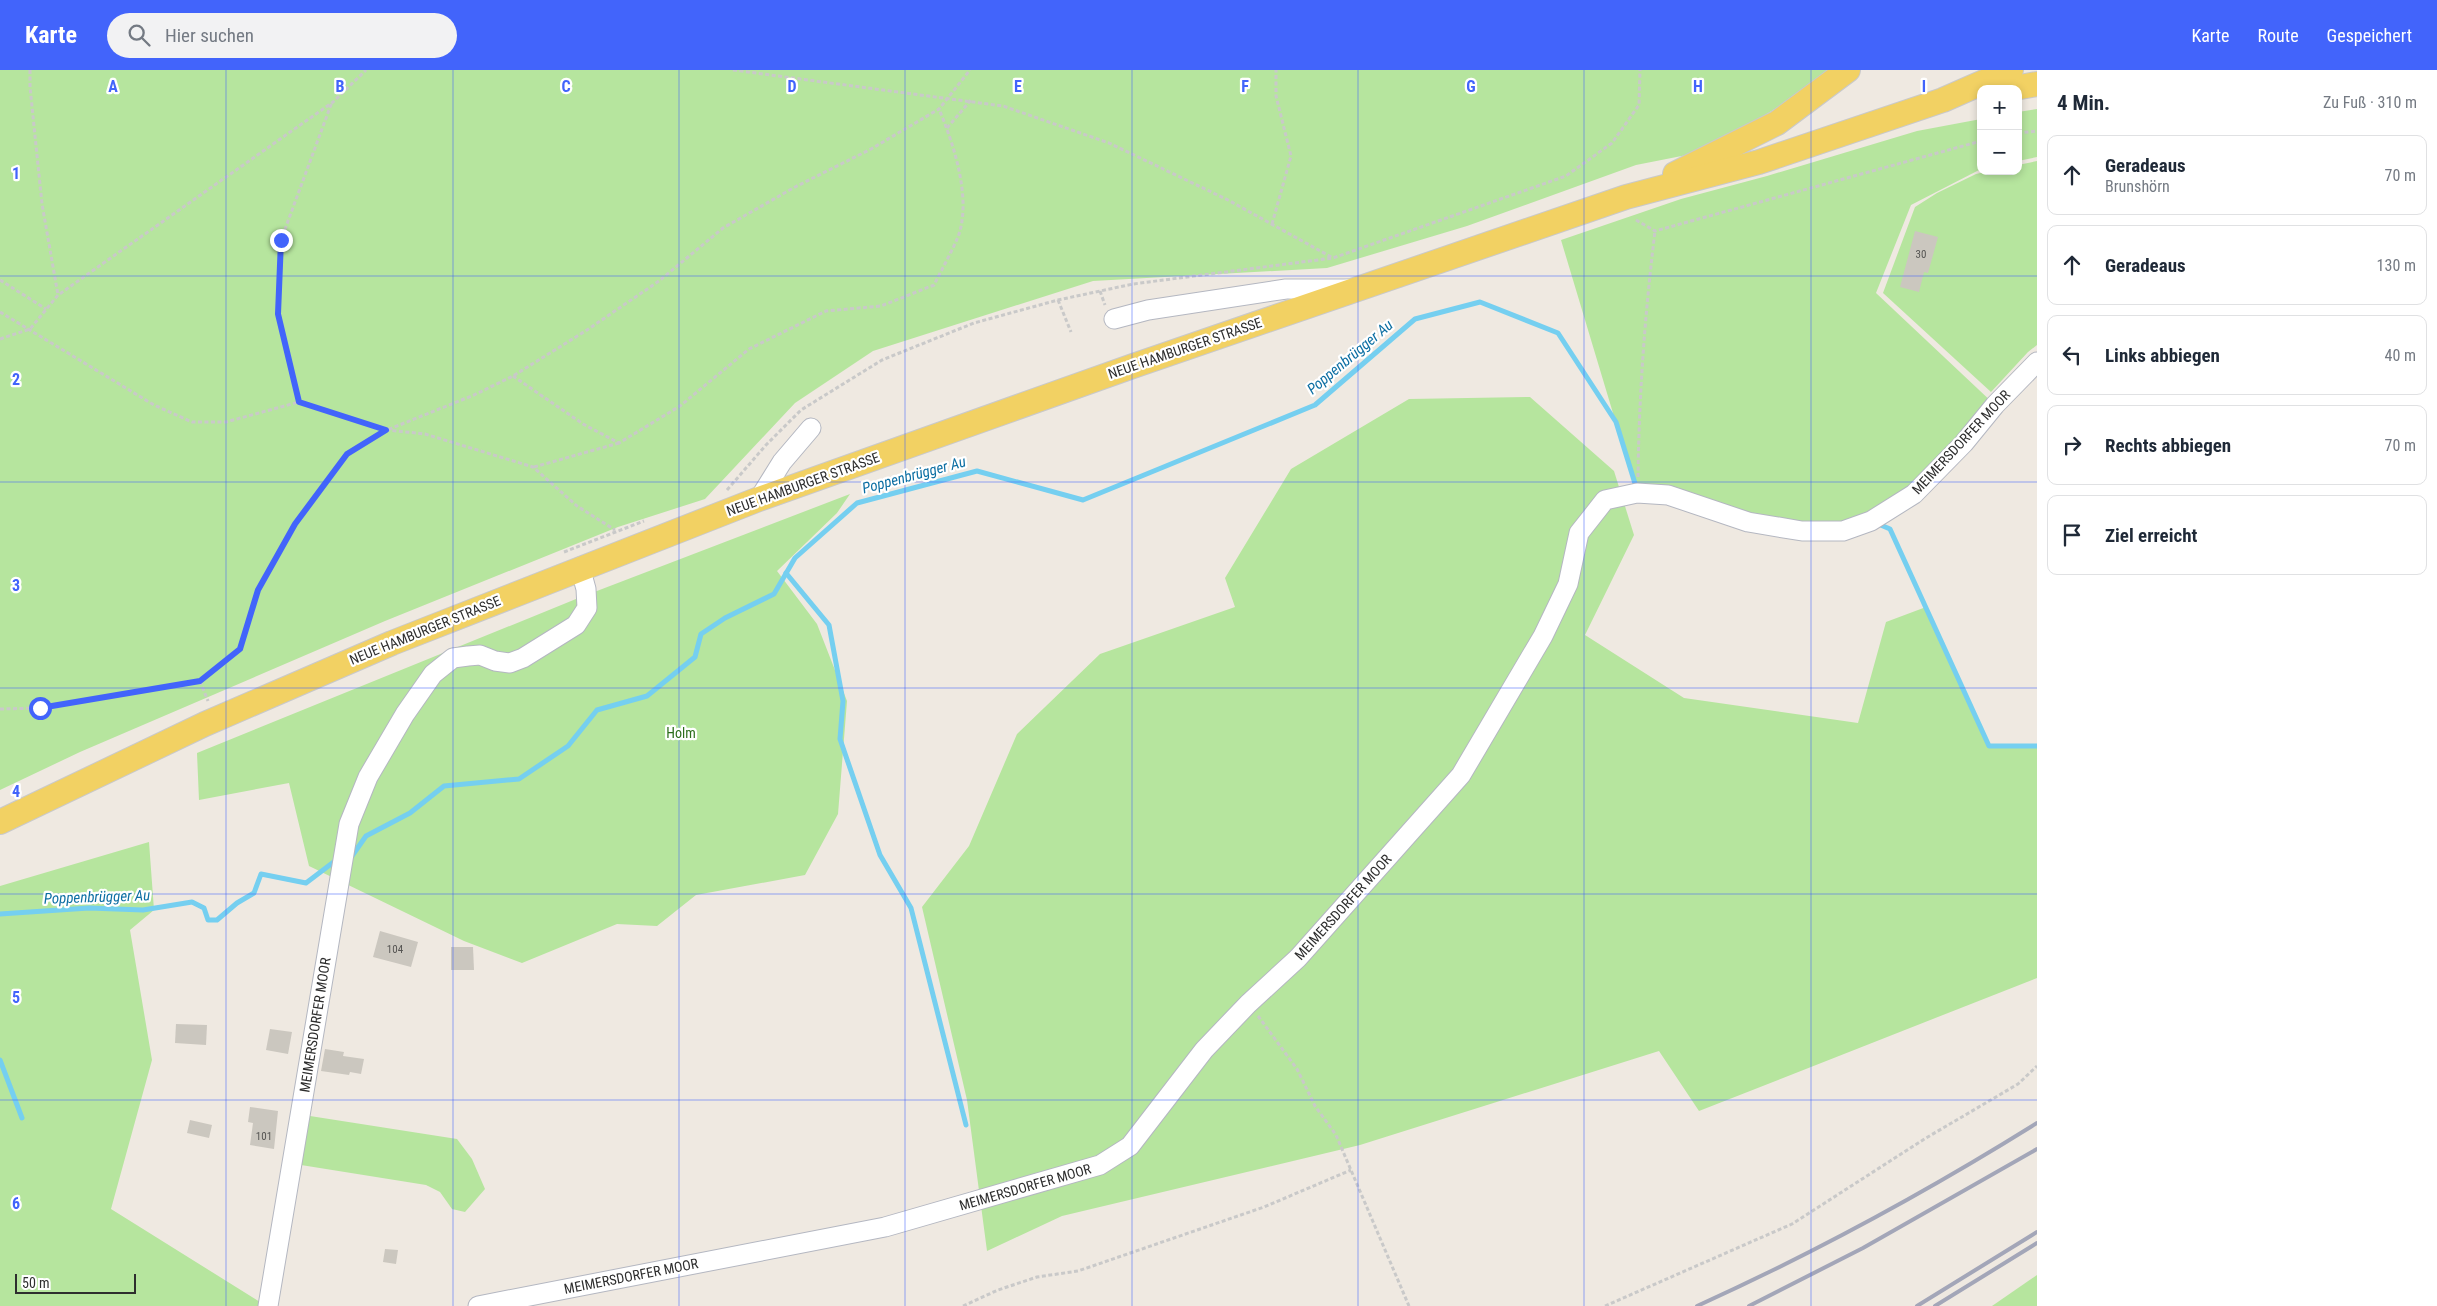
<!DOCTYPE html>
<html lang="de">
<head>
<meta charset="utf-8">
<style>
	body { margin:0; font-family:"Roboto Condensed",sans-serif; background:#f2f2f3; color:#1f2937 }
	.controls { position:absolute; right:15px; top:15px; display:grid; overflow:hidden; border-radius:10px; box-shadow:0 2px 8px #0003 }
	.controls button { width:45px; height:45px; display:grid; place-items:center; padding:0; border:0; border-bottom:1px solid #e0e1e3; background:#fff; color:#1f2937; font:25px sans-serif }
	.scale { position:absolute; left:15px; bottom:12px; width:121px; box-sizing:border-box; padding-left:5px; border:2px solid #2e2e2e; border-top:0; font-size:14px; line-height:18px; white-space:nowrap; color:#2e2e2e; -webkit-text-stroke:4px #fff; paint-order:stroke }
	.stop { position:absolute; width:15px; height:15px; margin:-11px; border:4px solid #4264fb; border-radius:50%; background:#fff }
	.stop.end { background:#4264fb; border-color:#fff; box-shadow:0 1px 5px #0008 }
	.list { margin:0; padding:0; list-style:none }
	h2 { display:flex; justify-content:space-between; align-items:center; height:65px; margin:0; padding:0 20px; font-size:21px }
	h2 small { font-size:16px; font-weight:400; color:#747a83 }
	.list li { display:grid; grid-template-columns:32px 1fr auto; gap:15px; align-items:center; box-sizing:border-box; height:80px; margin:0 10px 10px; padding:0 10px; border:1px solid #e0e1e3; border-radius:10px }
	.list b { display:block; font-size:19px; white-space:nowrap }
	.list p { margin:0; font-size:16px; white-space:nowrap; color:#747a83 }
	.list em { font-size:16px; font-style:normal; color:#747a83 }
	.icon { flex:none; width:28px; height:28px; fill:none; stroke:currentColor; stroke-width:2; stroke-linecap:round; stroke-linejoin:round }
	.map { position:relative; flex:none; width:2037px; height:1236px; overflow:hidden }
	header { display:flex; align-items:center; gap:30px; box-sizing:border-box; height:70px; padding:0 25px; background:#4264fb; color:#fff }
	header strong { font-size:24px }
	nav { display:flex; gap:28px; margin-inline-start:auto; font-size:18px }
	.search { width:350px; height:45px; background:#f2f2f3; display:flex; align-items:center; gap:12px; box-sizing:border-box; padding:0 18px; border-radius:28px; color:#747a83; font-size:19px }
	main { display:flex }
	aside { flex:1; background:#fff }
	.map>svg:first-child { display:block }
</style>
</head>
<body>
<header>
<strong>Karte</strong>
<div class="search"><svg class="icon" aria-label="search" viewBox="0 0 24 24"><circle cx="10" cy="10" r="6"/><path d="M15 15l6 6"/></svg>Hier suchen</div>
<nav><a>Karte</a><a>Route</a><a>Gespeichert</a></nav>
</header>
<main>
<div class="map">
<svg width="2037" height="1236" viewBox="0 0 2037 1236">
	<rect width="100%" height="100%" fill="#efe9e1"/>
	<g fill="#b6e59e">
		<path d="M0 0H1830L1786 32 1707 81 1636 95 1467 156 1327 198 1093 211 873 281 795 333 705 429 618 457 385 551 80 682 0 720Z"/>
		<path d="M2037 39V87L2018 91V42Z"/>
		<path d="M1981 49V99L1911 135 1876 223 1995 335 1914 424 1843 461 1637 423 1561 170 1681 129 1767 106 1917 61Z"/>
		<path d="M2037 91V275L2028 282 1991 322 1883 223 1915 137 1937 123 1976 104 1989 101H2018V95Z"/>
		<path d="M1530 327 1614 401 1634 465 1585 565 1684 628 1858 653 1886 552 1926 537 1989 676H2037V908L1699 1041 1659 981 1360 1075 1062 1146 987 1181 967 1030 922 837 969 776 1017 664 1100 584 1235 537 1225 508 1291 399 1409 329Z"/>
		<path d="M850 424 837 443 777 501 817 554 847 631 838 744 805 805 696 825 657 856 617 854 522 893 464 871 309 796 289 713 199 730 197 683 576 529Z"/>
		<path d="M149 772 154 840 130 860 152 990 111 1139 260 1232 274 1236H0V816Z"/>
		<path d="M310 1046 457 1069 472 1089 485 1119 465 1142 452 1139 440 1122 426 1115 301 1095Z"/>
		<path d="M2037 1205V1236H1992Z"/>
	</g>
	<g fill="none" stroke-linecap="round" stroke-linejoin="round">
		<g stroke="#75cff0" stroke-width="5">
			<path d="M1876 453 1890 459 1989 676H2037"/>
			<path d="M786 503 829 555 843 631 840 669 880 785 911 838 966 1055"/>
			<path d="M352 786 366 766 410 743 444 716 519 709 568 676 597 640 647 626 695 587 701 564 725 548 774 524 795 488 857 433 977 401 1083 430 1315 335 1415 249 1480 232 1558 263 1616 352 1637 420"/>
			<path d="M0 844 89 838 143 840 192 832 204 838 208 850H217L237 833 254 823 261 804 306 813 335 791"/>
			<path d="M0 990 22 1048"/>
		</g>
	</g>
	<g fill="#cbc7bf">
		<path d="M1915 161 1938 167 1928 203 1924 202 1919 222 1900 217Z"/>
		<path d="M380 861 418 872 411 897 373 887Z"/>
		<path d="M451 877H473L474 900H451Z"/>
		<path d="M176 954 207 955 206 975 175 973Z"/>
		<path d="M270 959 292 962 288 984 266 980Z"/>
		<path d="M325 979 344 982 343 986 364 989 361 1004 350 1002 349 1005 321 1001Z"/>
		<path d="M250 1037 278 1041 274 1079 250 1075 253 1053 248 1052Z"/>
		<path d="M190 1050 212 1055 209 1068 187 1063Z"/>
		<path d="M385 1179 398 1180 396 1194 383 1192Z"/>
	</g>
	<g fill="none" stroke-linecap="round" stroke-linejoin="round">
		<g stroke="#b4b7c1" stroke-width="21">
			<g id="minor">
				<path d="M1114 249 1148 240 1286 219H1348"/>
				<path d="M759 429 782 392 811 358"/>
				<path d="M268 1236 349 754 368 707 405 644 433 604 453 588 468 586 480 585 495 591 510 593 523 588 576 555 587 538 586 519 580 497"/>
				<path d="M478 1236 885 1157 1100 1095 1130 1076 1204 980 1248 934 1298 888 1461 705 1543 566 1568 514 1579 463 1605 430 1637 423 1668 425 1748 452 1802 461H1843L1871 451 1914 424 1964 373 1995 335 2037 292"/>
			</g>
		</g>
		<g stroke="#c9c9c9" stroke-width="26">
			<g id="major">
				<path d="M2009 19 2037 14"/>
				<path d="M1675 104 1777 53 1848 0"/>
				<path d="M0 752 205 654 392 573 759 429 1133 296 1626 127 1759 92 1943 30 2011 0"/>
			</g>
		</g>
		<g stroke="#c9c9c9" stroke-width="3" stroke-dasharray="4 2.5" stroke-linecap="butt">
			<path d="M30 0V17L42 134 58 225"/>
			<path d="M733 0 1003 36 1109 73 1228 130 1333 188"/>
			<path d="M947 58 971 30"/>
			<path d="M2018 63 2037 61"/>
			<path d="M1636 150 1655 161 1981 71"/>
			<path d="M1272 154 1291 86 1276 26V0"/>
			<path d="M0 210 46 239"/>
			<path d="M1100 221 1105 235"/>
			<path d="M1058 230 1071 262"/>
			<path d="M0 242 154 335 192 352H226L299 332 387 360 425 364 533 397 577 436 615 460"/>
			<path d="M0 269 30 259 58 225 333 32 366 0"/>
			<path d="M513 306 583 354 619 373 680 336 749 279 826 241 881 236 934 215C942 199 951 183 958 167 972 129 954 75 939 39"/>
			<path d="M299 332 278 244 281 170 332 32"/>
			<path d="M534 397 619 373"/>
			<path d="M1638 407C1639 324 1645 243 1655 161"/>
			<path d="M727 420 766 375 801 340 882 290 974 253 1058 230 1133 214 1333 188 1566 106 1612 73 1639 35 1640 0"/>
			<path d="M564 482 644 451"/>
			<path d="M200 611 208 631"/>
			<path d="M0 639 39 638 200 611 240 579 258 519 295 454 347 384 387 360 474 325 513 306 587 260 659 211 723 158 795 117 871 79 939 39 970 0"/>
			<path d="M1258 946 1297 999 1315 1036 1336 1065 1409 1236"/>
			<path d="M963 1236 998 1220 1037 1207 1078 1201 1264 1137 1351 1100"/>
			<path d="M1605 1236 1792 1154 1926 1068 2018 1014 2037 996"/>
		</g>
		<use href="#minor" stroke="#fff" stroke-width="19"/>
		<use href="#major" stroke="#f2d163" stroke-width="24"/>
		<g stroke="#a3a6b8" stroke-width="4">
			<path d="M1697 1236C1814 1183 1928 1121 2037 1053"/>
			<path d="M1749 1236 1863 1178 2037 1079"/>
			<path d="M1917 1236 2037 1162"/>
			<path d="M1935 1236 2037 1173"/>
		</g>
	</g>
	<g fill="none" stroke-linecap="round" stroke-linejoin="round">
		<path stroke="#4264fb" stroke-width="6" d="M40 638 200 611 240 579 258 520 295 454 347 384 386 360 299 332 278 244 281 170"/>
	</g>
	<path fill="none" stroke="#4264fb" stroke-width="1" stroke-opacity="0.55" d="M226 0V1236M453 0V1236M679 0V1236M905 0V1236M1132 0V1236M1358 0V1236M1584 0V1236M1811 0V1236M0 206H2037M0 412H2037M0 618H2037M0 824H2037M0 1030H2037"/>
	<g text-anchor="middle" stroke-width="4.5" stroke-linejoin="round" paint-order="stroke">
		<g font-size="11" fill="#555452">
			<text x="1921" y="188">30</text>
			<text x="395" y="883">104</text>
			<text x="264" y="1070">101</text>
		</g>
		<g font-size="14" fill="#2e2e2e" stroke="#fff">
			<text transform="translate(1185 278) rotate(-19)" y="5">NEUE HAMBURGER STRASSE</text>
			<text transform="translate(1961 372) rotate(-47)" y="5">MEIMERSDORFER MOOR</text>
			<text transform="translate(803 414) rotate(-20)" y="5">NEUE HAMBURGER STRASSE</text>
			<text transform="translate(425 560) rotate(-22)" y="5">NEUE HAMBURGER STRASSE</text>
			<text transform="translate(1343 837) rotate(-48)" y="5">MEIMERSDORFER MOOR</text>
			<text transform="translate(315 955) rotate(-81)" y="5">MEIMERSDORFER MOOR</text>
			<text transform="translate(1025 1117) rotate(-16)" y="5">MEIMERSDORFER MOOR</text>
			<text transform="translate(631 1206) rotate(-11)" y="5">MEIMERSDORFER MOOR</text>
		</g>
		<g font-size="14" fill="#2c6e1b" stroke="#fff">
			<text x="681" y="668">Holm</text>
		</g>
		<g font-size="15" font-style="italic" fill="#0d6fa3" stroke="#fff">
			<text transform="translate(1350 287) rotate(-40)" y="5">Poppenbrügger Au</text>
			<text transform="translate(914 405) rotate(-15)" y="5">Poppenbrügger Au</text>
			<text transform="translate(97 827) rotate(-2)" y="5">Poppenbrügger Au</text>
		</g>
	</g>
	<g font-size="16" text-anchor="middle" font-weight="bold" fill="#4264fb" stroke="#fff" stroke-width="4.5" stroke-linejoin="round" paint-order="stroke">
		<text x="113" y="22">A</text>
		<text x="340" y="22">B</text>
		<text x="566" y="22">C</text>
		<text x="792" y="22">D</text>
		<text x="1018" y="22">E</text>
		<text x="1245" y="22">F</text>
		<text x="1471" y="22">G</text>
		<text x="1698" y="22">H</text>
		<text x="1924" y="22">I</text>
		<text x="16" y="109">1</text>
		<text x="16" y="315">2</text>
		<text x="16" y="521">3</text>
		<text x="16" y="727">4</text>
		<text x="16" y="933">5</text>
		<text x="16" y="1139">6</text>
	</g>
</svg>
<div class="controls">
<button>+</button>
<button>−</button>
</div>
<div class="scale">50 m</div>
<div class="stop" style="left:40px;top:638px"></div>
<div class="stop end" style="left:281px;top:170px"></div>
</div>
<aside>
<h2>4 Min.<small>Zu Fuß · 310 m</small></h2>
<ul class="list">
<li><svg class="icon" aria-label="ahead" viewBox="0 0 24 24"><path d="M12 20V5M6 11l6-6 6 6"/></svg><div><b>Geradeaus</b><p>Brunshörn</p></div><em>70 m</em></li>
<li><svg class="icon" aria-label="ahead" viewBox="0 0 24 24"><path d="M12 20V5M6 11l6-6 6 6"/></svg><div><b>Geradeaus</b></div><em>130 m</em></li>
<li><svg class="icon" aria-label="left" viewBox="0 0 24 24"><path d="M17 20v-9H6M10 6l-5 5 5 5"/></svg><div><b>Links abbiegen</b></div><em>40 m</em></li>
<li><svg class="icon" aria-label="right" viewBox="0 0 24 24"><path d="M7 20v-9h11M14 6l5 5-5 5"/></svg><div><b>Rechts abbiegen</b></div><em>70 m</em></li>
<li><svg class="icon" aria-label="arrive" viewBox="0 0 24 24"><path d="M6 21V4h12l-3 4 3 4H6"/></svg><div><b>Ziel erreicht</b></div></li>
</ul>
</aside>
</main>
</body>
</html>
